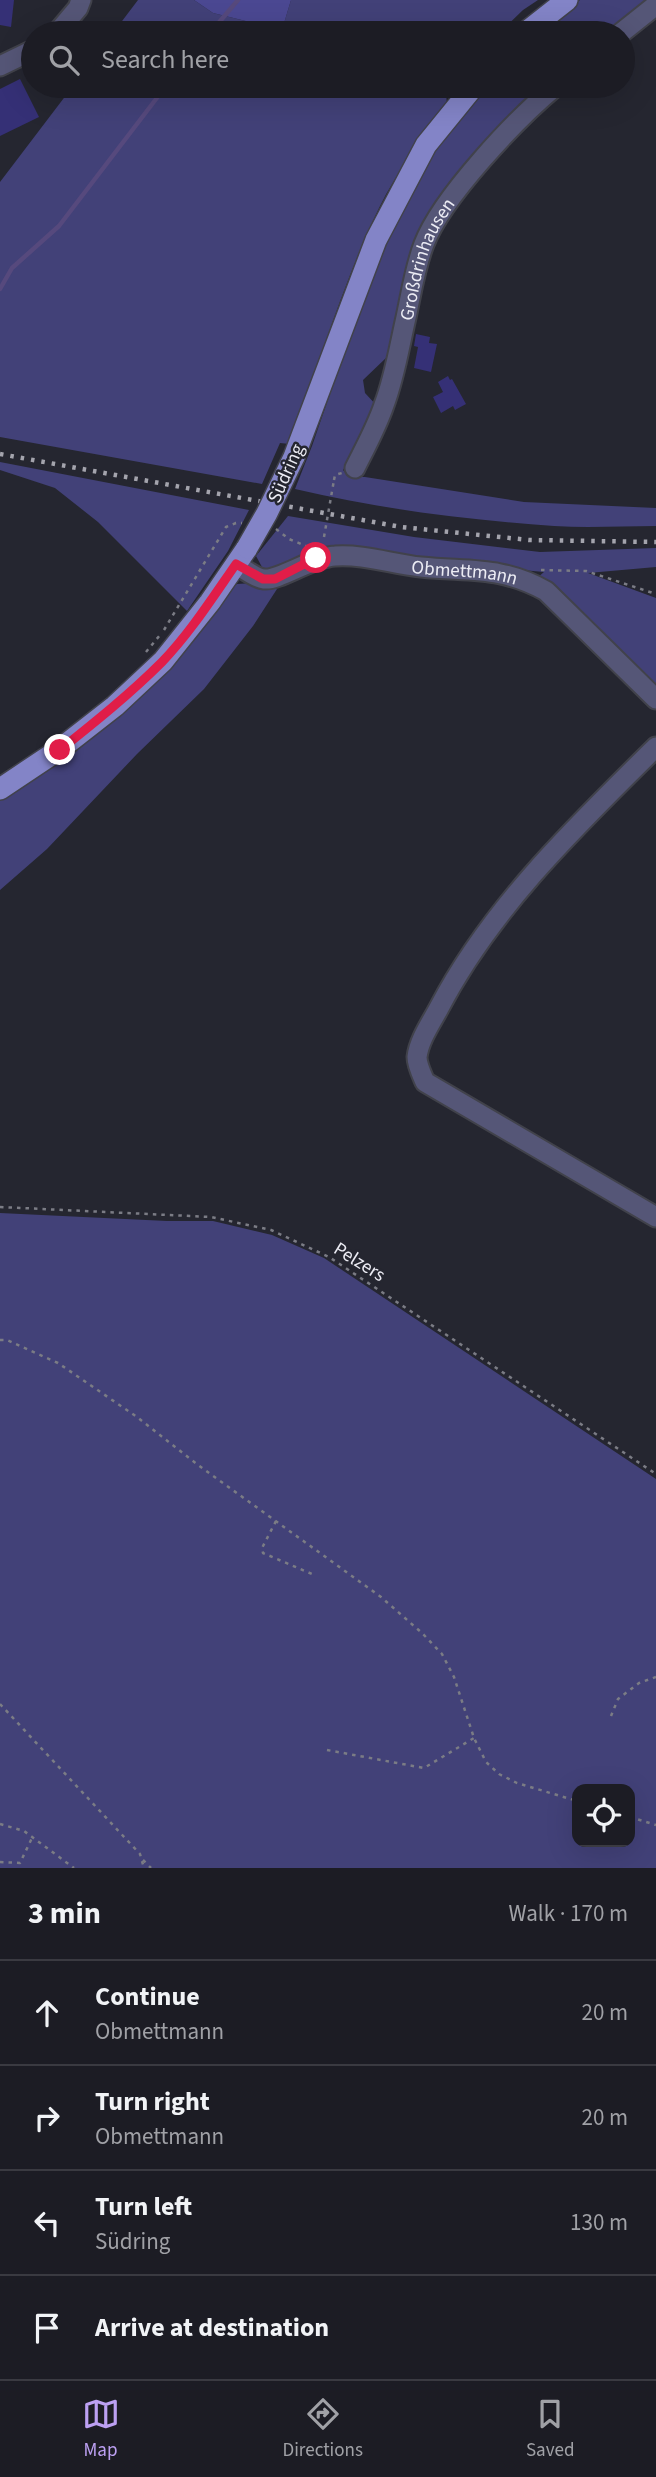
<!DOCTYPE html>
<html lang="en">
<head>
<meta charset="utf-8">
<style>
	body { margin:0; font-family:"Source Sans 3",sans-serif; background:#292931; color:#f1f3f6 }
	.controls { position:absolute; right:21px; bottom:21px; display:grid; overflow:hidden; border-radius:14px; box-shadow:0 7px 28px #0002 }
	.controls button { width:63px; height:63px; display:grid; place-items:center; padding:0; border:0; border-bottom:2px solid #3a3a41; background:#1c1c24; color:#f1f3f6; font:35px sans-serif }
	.stop { position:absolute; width:21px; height:21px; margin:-16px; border:5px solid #e11d48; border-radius:50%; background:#fff }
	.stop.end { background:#e11d48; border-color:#fff; box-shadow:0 2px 7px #0008 }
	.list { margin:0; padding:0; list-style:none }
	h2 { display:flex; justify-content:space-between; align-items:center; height:91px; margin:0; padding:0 28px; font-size:30px }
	h2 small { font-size:23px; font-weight:400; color:#a0a1a6 }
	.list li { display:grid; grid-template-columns:46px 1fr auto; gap:21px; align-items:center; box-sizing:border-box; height:105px; padding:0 28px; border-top:2px solid #3a3a41 }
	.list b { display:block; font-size:26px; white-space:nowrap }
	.list p { margin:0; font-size:23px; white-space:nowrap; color:#a0a1a6 }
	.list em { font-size:23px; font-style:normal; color:#a0a1a6 }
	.icon { flex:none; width:38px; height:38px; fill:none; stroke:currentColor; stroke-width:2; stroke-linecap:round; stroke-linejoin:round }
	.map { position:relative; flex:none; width:656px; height:1868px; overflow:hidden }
	.search { position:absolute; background:#1c1c24; box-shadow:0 7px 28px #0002; left:21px; right:21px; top:21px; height:77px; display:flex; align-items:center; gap:18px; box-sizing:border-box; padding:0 24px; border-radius:38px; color:#a0a1a6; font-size:26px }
	.sheet { height:511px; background:#1c1c24 }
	nav { display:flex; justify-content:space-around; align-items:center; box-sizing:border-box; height:98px; border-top:2px solid #3a3a41; background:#1c1c24; font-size:19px; color:#a0a1a6 }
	nav a { display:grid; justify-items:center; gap:4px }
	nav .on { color:#bca0f2 }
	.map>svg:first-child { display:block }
</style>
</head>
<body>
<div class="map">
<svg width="656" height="1868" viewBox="0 0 656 1868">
	<rect width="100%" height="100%" fill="#252630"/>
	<g fill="#424178" fill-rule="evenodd">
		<path d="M138 0H194L213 13 282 30 291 0H538L523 10 499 33H113Z"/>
		<path d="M580 0H652L610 33H535Z"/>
		<path d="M73 86H451L446 93 447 105C423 138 397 171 379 208 343 283 318 366 290 444L280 443 262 484 0 437V182Z"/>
		<path d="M483 86H546L405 274 387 357 363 380 365 393 378 407 359 446 343 470 349 477H365L524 502 656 508V526C622 526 588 528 554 526 468 520 379 509 295 489L312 446 377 257 427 163Z"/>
		<path d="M0 462 249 510 228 551 187 611 98 522 55 488 0 470Z"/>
		<path d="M288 516 414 537 540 552 656 548V567L588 573 656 598V688L537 578 544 572 413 560 358 550 319 549 271 571 262 567 256 556Z"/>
		<path d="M254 583 277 589 253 626 204 689 137 754 47 849 0 890V798L230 589 237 584Z"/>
		<path d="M0 1213 167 1221H213L272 1235 324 1258 656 1479V1868H0ZM577 1789H630V1842H577Z"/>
	</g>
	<path fill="#4b4892" d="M194 0H291L282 30 213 13Z"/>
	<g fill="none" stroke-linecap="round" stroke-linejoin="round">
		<g stroke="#56497d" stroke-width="4.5">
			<path d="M210 33 238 0"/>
			<path d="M0 289 12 268 59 226 166 86"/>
		</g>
	</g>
	<g fill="#353076">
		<path d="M0 0H14L11 27 0 25Z"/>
		<path d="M20 79 39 117 0 136V89Z"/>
		<path d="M416 334 430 337 429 343 437 344 431 372 414 368 418 347 414 346Z"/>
		<path d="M448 376 450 380 452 379 466 404 455 410 453 406 441 413 433 397 443 392 438 382Z"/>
	</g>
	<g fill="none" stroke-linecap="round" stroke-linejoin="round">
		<g stroke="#41424b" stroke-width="23">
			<g id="minor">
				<path d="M57 33 78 8 81 0"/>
				<path d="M621 33 656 5"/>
				<path d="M0 66 33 50"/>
				<path id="s1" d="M355 468C365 448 377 426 384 405 394 379 399 349 405 322 411 296 414 270 424 244 442 197 517 118 556 86"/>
				<path id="s2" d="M236 564C244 569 255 578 264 579 279 581 312 557 335 556 364 554 392 564 421 567 470 572 501 566 546 591L656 699"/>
				<path d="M656 747C576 826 491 908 439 1008 431 1023 419 1040 417 1057 417 1065 422 1075 425 1082L656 1217"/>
			</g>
		</g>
		<g stroke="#41424b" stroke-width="24">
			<g id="major">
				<path d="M525 33 567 0"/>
				<path d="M294 457 376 240 426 145 474 86"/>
				<path d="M0 789 60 749 115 706 163 661 210 602 247 548"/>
			</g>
		</g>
		<g stroke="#7b7c85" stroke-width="2.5" stroke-dasharray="3.5 5" stroke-linecap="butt">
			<path d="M334 480 335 475 342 473"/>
			<path d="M276 529 289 539 306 546"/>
			<path d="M541 570 586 571 656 594"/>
			<path d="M164 630 226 527 236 523H242"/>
			<path d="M146 652 160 635"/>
			<path d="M0 1207 211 1217 271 1230 329 1257 656 1474"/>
			<path d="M0 1340H7L58 1363 137 1417 198 1465 381 1597 422 1633 442 1654 454 1677 474 1738 486 1762 499 1774 517 1783 577 1801"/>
			<path d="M276 1521 262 1548 263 1553 312 1574"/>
			<path d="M0 1704 140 1854 144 1868"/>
			<path d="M611 1716 618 1699 639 1683 656 1677"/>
			<path d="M327 1750 424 1768 474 1738"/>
			<path d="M630 1817 656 1825"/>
			<path d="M0 1824 24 1831 74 1868"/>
			<path d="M143 1860 151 1868"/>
			<path d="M0 1862 20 1863 32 1838"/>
		</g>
		<use href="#minor" stroke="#555677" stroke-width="19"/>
		<use href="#major" stroke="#8384c7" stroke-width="21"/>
		<path stroke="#a4a4ad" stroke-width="4.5" stroke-dasharray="3.5 7" stroke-linecap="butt" d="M0 454 401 527 529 540 656 542"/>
		<g stroke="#41424b" stroke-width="24" stroke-linecap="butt">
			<path id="major-bridge" d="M247 548 267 513 294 457"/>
		</g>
		<path stroke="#7b7c85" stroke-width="2.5" stroke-dasharray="3.5 5" stroke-linecap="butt" d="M324 537 334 480"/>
		<use href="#major-bridge" stroke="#8384c7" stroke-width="21"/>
	</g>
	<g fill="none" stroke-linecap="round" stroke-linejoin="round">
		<path stroke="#e11d48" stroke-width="9" d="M60 750C95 722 130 694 162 662 190 633 213 597 236 564L263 579H275L316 558"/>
	</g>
	<g text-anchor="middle" stroke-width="5" stroke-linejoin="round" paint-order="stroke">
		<g font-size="19" fill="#ececf4" stroke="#252630">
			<text dy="7" stroke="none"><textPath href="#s1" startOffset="222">Großdrinhausen</textPath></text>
			<text transform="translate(285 473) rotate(-66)" y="7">Südring</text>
			<text dy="7" stroke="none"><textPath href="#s2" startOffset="238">Obmettmann</textPath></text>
			<text transform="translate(360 1261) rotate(32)" y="7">Pelzers</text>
		</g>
	</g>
</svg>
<div class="controls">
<button><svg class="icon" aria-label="locate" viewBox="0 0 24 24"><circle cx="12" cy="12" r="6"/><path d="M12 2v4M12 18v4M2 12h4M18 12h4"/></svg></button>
</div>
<div class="stop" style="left:316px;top:558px"></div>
<div class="stop end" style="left:60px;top:750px"></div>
<div class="search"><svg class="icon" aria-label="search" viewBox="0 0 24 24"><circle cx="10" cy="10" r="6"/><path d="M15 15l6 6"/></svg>Search here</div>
</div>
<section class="sheet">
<h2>3 min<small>Walk · 170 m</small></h2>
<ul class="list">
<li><svg class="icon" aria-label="ahead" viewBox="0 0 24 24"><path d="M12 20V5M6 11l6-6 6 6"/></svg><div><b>Continue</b><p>Obmettmann</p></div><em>20 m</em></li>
<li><svg class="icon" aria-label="right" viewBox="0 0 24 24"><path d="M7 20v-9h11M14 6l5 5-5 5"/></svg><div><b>Turn right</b><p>Obmettmann</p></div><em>20 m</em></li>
<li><svg class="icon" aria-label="left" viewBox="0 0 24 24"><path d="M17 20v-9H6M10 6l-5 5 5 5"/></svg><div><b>Turn left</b><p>Südring</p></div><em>130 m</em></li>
<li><svg class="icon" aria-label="arrive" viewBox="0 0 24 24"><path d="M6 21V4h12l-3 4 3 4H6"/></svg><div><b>Arrive at destination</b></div></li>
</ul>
</section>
<nav>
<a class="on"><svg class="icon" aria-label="map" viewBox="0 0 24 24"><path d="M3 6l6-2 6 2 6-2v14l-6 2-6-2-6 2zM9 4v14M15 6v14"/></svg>Map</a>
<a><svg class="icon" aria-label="directions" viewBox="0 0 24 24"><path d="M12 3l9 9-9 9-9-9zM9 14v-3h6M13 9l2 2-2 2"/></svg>Directions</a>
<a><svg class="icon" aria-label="saved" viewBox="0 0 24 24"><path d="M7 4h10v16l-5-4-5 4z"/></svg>Saved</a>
</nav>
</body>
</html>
